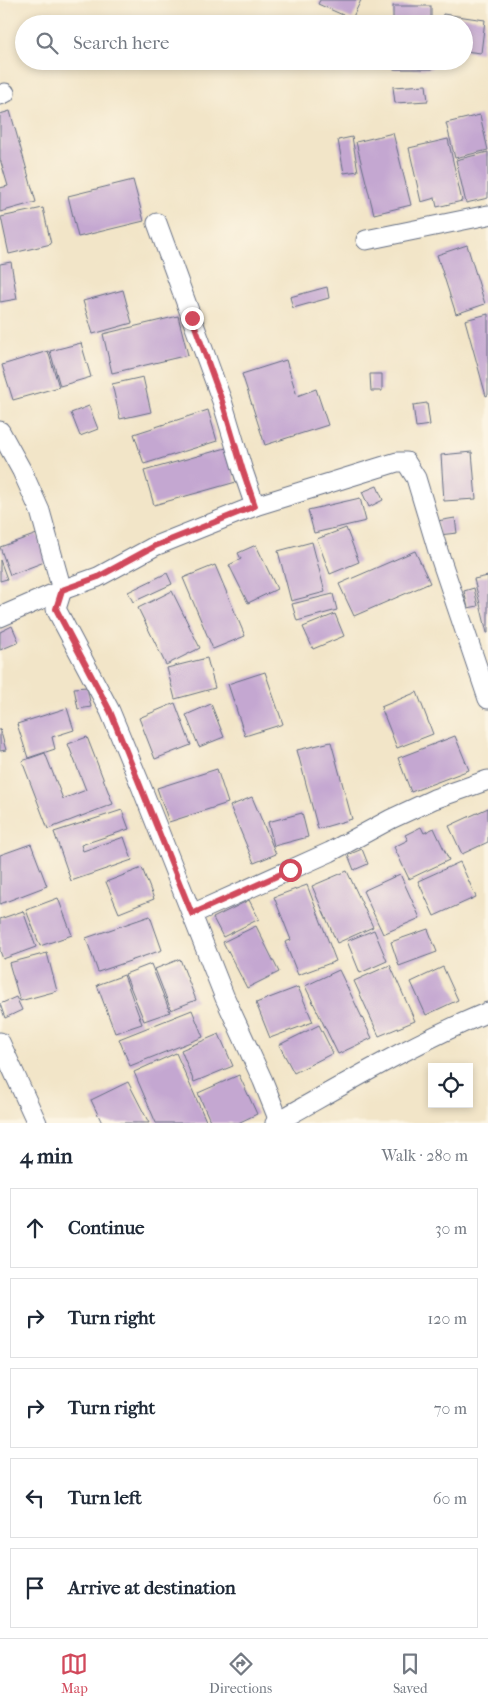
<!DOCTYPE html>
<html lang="en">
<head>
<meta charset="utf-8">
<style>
	body { margin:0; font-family:"IM FELL French Canon",serif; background:#f6f6f7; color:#1f2937 }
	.controls { position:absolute; right:15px; bottom:15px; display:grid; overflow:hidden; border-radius:0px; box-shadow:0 2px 8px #0003 }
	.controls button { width:45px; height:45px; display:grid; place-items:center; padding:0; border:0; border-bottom:1px solid #e0e1e3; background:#fff; color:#1f2937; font:25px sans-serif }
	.stop { position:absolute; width:15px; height:15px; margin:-11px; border:4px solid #d1495b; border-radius:50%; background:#fff }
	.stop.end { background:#d1495b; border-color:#fff; box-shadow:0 1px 5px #0008 }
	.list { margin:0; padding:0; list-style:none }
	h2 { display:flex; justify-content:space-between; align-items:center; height:65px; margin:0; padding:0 20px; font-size:21px }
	h2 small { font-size:16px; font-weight:400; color:#747a83 }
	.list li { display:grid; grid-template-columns:32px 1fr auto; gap:15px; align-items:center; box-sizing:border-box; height:80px; margin:0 10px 10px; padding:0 10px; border:1px solid #e0e1e3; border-radius:0px }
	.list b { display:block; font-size:19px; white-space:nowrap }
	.list em { font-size:16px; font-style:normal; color:#747a83 }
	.icon { flex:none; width:28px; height:28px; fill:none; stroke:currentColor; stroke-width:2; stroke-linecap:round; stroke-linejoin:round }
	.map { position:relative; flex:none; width:488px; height:1123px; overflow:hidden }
	.search { position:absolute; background:#fff; box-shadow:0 2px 8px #0003; left:15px; right:15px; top:15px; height:55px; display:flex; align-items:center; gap:12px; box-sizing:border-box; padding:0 18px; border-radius:28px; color:#747a83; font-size:19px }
	.sheet { height:515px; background:#fff }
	nav { display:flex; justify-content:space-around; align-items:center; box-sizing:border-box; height:70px; border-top:1px solid #e0e1e3; background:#fff; font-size:14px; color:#747a83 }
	nav a { display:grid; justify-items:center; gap:2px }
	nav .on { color:#d1495b }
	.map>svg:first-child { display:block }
</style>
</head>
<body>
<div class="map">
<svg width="488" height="1123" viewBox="0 0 488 1123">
	<rect width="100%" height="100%" fill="#fcf5e5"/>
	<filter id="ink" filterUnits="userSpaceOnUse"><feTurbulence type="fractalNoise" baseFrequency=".02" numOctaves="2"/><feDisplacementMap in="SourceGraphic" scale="10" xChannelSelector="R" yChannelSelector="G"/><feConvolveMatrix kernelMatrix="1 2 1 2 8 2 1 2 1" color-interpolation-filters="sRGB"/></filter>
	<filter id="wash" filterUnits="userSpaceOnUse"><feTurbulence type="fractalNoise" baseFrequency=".0096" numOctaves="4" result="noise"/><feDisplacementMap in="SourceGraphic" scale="20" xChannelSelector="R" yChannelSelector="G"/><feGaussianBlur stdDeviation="1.12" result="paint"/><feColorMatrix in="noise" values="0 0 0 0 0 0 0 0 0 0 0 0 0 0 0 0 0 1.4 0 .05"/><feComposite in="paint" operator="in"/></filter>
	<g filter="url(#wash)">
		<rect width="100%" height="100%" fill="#f2e5c8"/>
		<g id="blocks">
			<g fill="#c4a7d1">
				<path d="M320 0H361L352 19 318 4Z"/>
				<rect x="393" y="6" width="38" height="18"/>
				<path d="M443 14 485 20 481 53 464 51V24H442Z"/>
				<path d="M352 61H366L365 65Z"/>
				<rect x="394" y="61" width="38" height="8"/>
				<path d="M426 85 428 101 395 103 393 87Z"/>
				<path d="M10 111 36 202 0 212V188L8 186 0 159V114Z"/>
				<path d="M480 115 488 150 455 158 446 123Z"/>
				<path d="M393 133 411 205 374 214 356 142Z"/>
				<path d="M352 137 358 171 344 173 338 140Z"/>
				<path d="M448 139 462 201 437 207 435 198 421 202 409 148Z"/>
				<path d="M488 152V198L466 203 456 160Z"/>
				<path d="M133 180 144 221 78 237 68 196Z"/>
				<path d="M43 208 51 244 9 254 1 217Z"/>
				<path d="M467 245 485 304 456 314 437 255Z"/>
				<path d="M11 262 17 299 0 302V264Z"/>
				<path d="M327 287 329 298 293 308 290 297Z"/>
				<path d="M123 290 132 323 93 334 83 301Z"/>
				<path d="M488 314V395L486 396 465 320Z"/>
				<path d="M178 316 188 355 112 373 103 334Z"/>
				<path d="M81 343 91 377 60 386 50 351Z"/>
				<path d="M48 351 59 387 13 400 2 365Z"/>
				<path d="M286 360 297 396 316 389 328 425 265 445 242 374Z"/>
				<path d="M370 374H382V391H371Z"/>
				<path d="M143 377 151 412 120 419 112 384Z"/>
				<path d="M427 403 430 425 416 427 413 405Z"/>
				<path d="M89 406 98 429 80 436 71 413Z"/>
				<path d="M208 410 217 441 144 464 134 434Z"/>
				<path d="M226 448 236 482 154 505 144 471Z"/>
				<path d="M472 452 476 499 444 501 441 455Z"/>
				<path d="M377 486 383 500 369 507 362 492Z"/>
				<path d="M360 498 366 521 314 533 308 510Z"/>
				<path d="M455 518 457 533 439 535 437 521Z"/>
				<path d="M346 528 359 562 330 574 317 539Z"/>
				<path d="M37 534 47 561 10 575 0 547Z"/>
				<path d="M312 542 325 592 291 601 278 551Z"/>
				<path d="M256 545 277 589 248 603 229 565 241 559 238 553Z"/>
				<path d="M415 551 430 583 354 616 339 584Z"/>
				<path d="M0 560 7 579 0 581Z"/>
				<path d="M215 565 245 636 213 649 183 578Z"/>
				<path d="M167 573 172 584 133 602 128 592Z"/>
				<path d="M488 576V633H487L474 579Z"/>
				<path d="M474 588 478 606 468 608 464 591Z"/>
				<path d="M172 591 200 648 166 665 138 608Z"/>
				<path d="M333 594 337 610 297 621 292 604Z"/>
				<path d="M335 614 344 636 313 649 303 627Z"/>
				<path d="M12 626 19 642 0 650V632Z"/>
				<path d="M207 658 215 688 175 699 167 668Z"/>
				<path d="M265 672 283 724 245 736 228 684Z"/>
				<path d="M87 687 91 707 78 709 74 688Z"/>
				<path d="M417 692 433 734 397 748 381 707Z"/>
				<path d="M175 703 191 745 155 759 139 718Z"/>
				<path d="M211 704 224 737 199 747 186 715Z"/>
				<path d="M67 708 74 730 52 737 55 749 28 758 17 724Z"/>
				<path d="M0 729 6 750 0 751Z"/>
				<path d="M455 736 469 770 411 792 398 758Z"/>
				<path d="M87 737 113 804 48 829 22 761 45 753 63 799 86 790 68 744Z"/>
				<path d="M331 742 352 819 318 829 297 750Z"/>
				<path d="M217 769 228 803 169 822 157 788Z"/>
				<path d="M252 797 276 854 254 863 230 806Z"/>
				<path d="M488 808V842L462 854 449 826Z"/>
				<path d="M122 810 129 829 81 845 83 851 124 837 132 860 71 881 54 832Z"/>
				<path d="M302 813 308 837 274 846 268 822Z"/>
				<path d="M421 827 424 833 434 828 449 860 409 879 394 847 408 840 405 835Z"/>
				<path d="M31 844 47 886 0 904V855Z"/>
				<path d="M362 849 368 864 354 870 348 855Z"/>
				<path d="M460 862 476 897 434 916 418 881Z"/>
				<path d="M142 868 154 899 119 913 106 882Z"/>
				<path d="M347 871 373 927 337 943 312 886Z"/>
				<path d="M400 874 420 918 383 934 363 891Z"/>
				<path d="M307 885 336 961 298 975 285 942 291 940 274 897Z"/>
				<path d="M58 898 72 935 40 946 26 910Z"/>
				<path d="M249 900 259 919 223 937 213 918Z"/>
				<path d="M23 911 36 947 3 959 0 951V919Z"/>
				<path d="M150 916 162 950 98 972 86 938Z"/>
				<path d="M256 926 279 972 247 988 223 942Z"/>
				<path d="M428 929 437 952 399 966 391 942Z"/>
				<path d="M374 930 387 961 360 973 347 941Z"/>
				<path d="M47 953 57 991 20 1001 9 963Z"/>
				<path d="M180 959 196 1000 171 1010 155 969Z"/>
				<path d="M151 964 170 1012 144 1021 125 974Z"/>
				<path d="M390 965 415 1021 379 1036 354 981Z"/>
				<path d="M443 967 458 1000 426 1015 411 982Z"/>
				<path d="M339 970 372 1038 338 1054 305 986Z"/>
				<path d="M124 975 142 1024 115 1033 97 985Z"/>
				<path d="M298 987 313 1022 270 1038 256 1003Z"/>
				<path d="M16 997 22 1010 5 1018 0 1004Z"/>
				<path d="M192 1010 203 1037 130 1066 119 1039Z"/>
				<path d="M319 1025 333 1053 294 1073 279 1045Z"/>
				<path d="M219 1034 233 1066 194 1082 181 1050Z"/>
				<path d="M176 1053 207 1123H156L134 1072Z"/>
				<path d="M239 1075 257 1114 238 1123H211L198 1093Z"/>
				<path d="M128 1082 149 1123H102L91 1100Z"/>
			</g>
		</g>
	</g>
	<g filter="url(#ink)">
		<use href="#blocks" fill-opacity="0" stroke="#666f83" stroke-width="1"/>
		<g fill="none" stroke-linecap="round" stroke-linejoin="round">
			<g stroke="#666f83" stroke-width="21">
				<g id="minor">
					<path d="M0 95 5 93"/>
					<path d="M157 223 222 401 243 471 255 506"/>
					<path d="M366 240 488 215"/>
					<path d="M0 431 22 471 40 511 62 590 56 609 110 711 141 786 225 998 263 1081 279 1121"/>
					<path d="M0 617 62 590 98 577 155 546 255 506 397 462H406L416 478 438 551 488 699"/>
					<path d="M192 914 330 852 391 819 434 799 488 780"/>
					<path d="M0 1042 37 1123"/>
					<path d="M275 1123C345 1084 413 1043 488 1012"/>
				</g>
			</g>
			<use href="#minor" stroke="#fff" stroke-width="19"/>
		</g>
	</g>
	<g fill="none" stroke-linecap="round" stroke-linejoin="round" filter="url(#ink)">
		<path stroke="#d1495b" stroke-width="6" d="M192 318 222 401 243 471 255 506 155 546 98 577 62 590 56 609 110 711 192 914 290 870"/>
	</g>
</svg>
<div class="controls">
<button><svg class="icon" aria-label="locate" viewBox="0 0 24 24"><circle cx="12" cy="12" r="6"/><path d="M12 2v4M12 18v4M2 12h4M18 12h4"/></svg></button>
</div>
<div class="stop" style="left:290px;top:870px"></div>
<div class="stop end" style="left:192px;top:318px"></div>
<div class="search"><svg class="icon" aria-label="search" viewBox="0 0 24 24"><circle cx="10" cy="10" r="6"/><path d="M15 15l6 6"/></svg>Search here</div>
</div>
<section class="sheet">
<h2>4 min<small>Walk · 280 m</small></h2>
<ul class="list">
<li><svg class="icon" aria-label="ahead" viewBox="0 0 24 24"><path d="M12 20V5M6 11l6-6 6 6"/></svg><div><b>Continue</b></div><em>30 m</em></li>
<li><svg class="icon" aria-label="right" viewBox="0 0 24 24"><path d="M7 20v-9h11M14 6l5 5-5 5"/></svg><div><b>Turn right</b></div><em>120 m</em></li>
<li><svg class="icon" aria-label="right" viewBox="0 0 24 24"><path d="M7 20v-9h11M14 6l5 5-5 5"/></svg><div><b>Turn right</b></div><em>70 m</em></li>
<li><svg class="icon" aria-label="left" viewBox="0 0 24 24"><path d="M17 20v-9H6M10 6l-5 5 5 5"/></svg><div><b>Turn left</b></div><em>60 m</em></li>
<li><svg class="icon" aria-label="arrive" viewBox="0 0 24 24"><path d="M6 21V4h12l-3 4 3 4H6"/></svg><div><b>Arrive at destination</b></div></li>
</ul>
</section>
<nav>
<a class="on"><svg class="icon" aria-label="map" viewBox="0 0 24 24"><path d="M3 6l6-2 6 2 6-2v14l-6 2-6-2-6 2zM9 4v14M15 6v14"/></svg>Map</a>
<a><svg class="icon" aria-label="directions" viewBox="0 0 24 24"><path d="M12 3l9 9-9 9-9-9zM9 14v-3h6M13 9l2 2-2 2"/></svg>Directions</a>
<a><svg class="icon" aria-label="saved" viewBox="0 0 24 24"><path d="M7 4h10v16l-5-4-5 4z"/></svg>Saved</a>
</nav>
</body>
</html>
